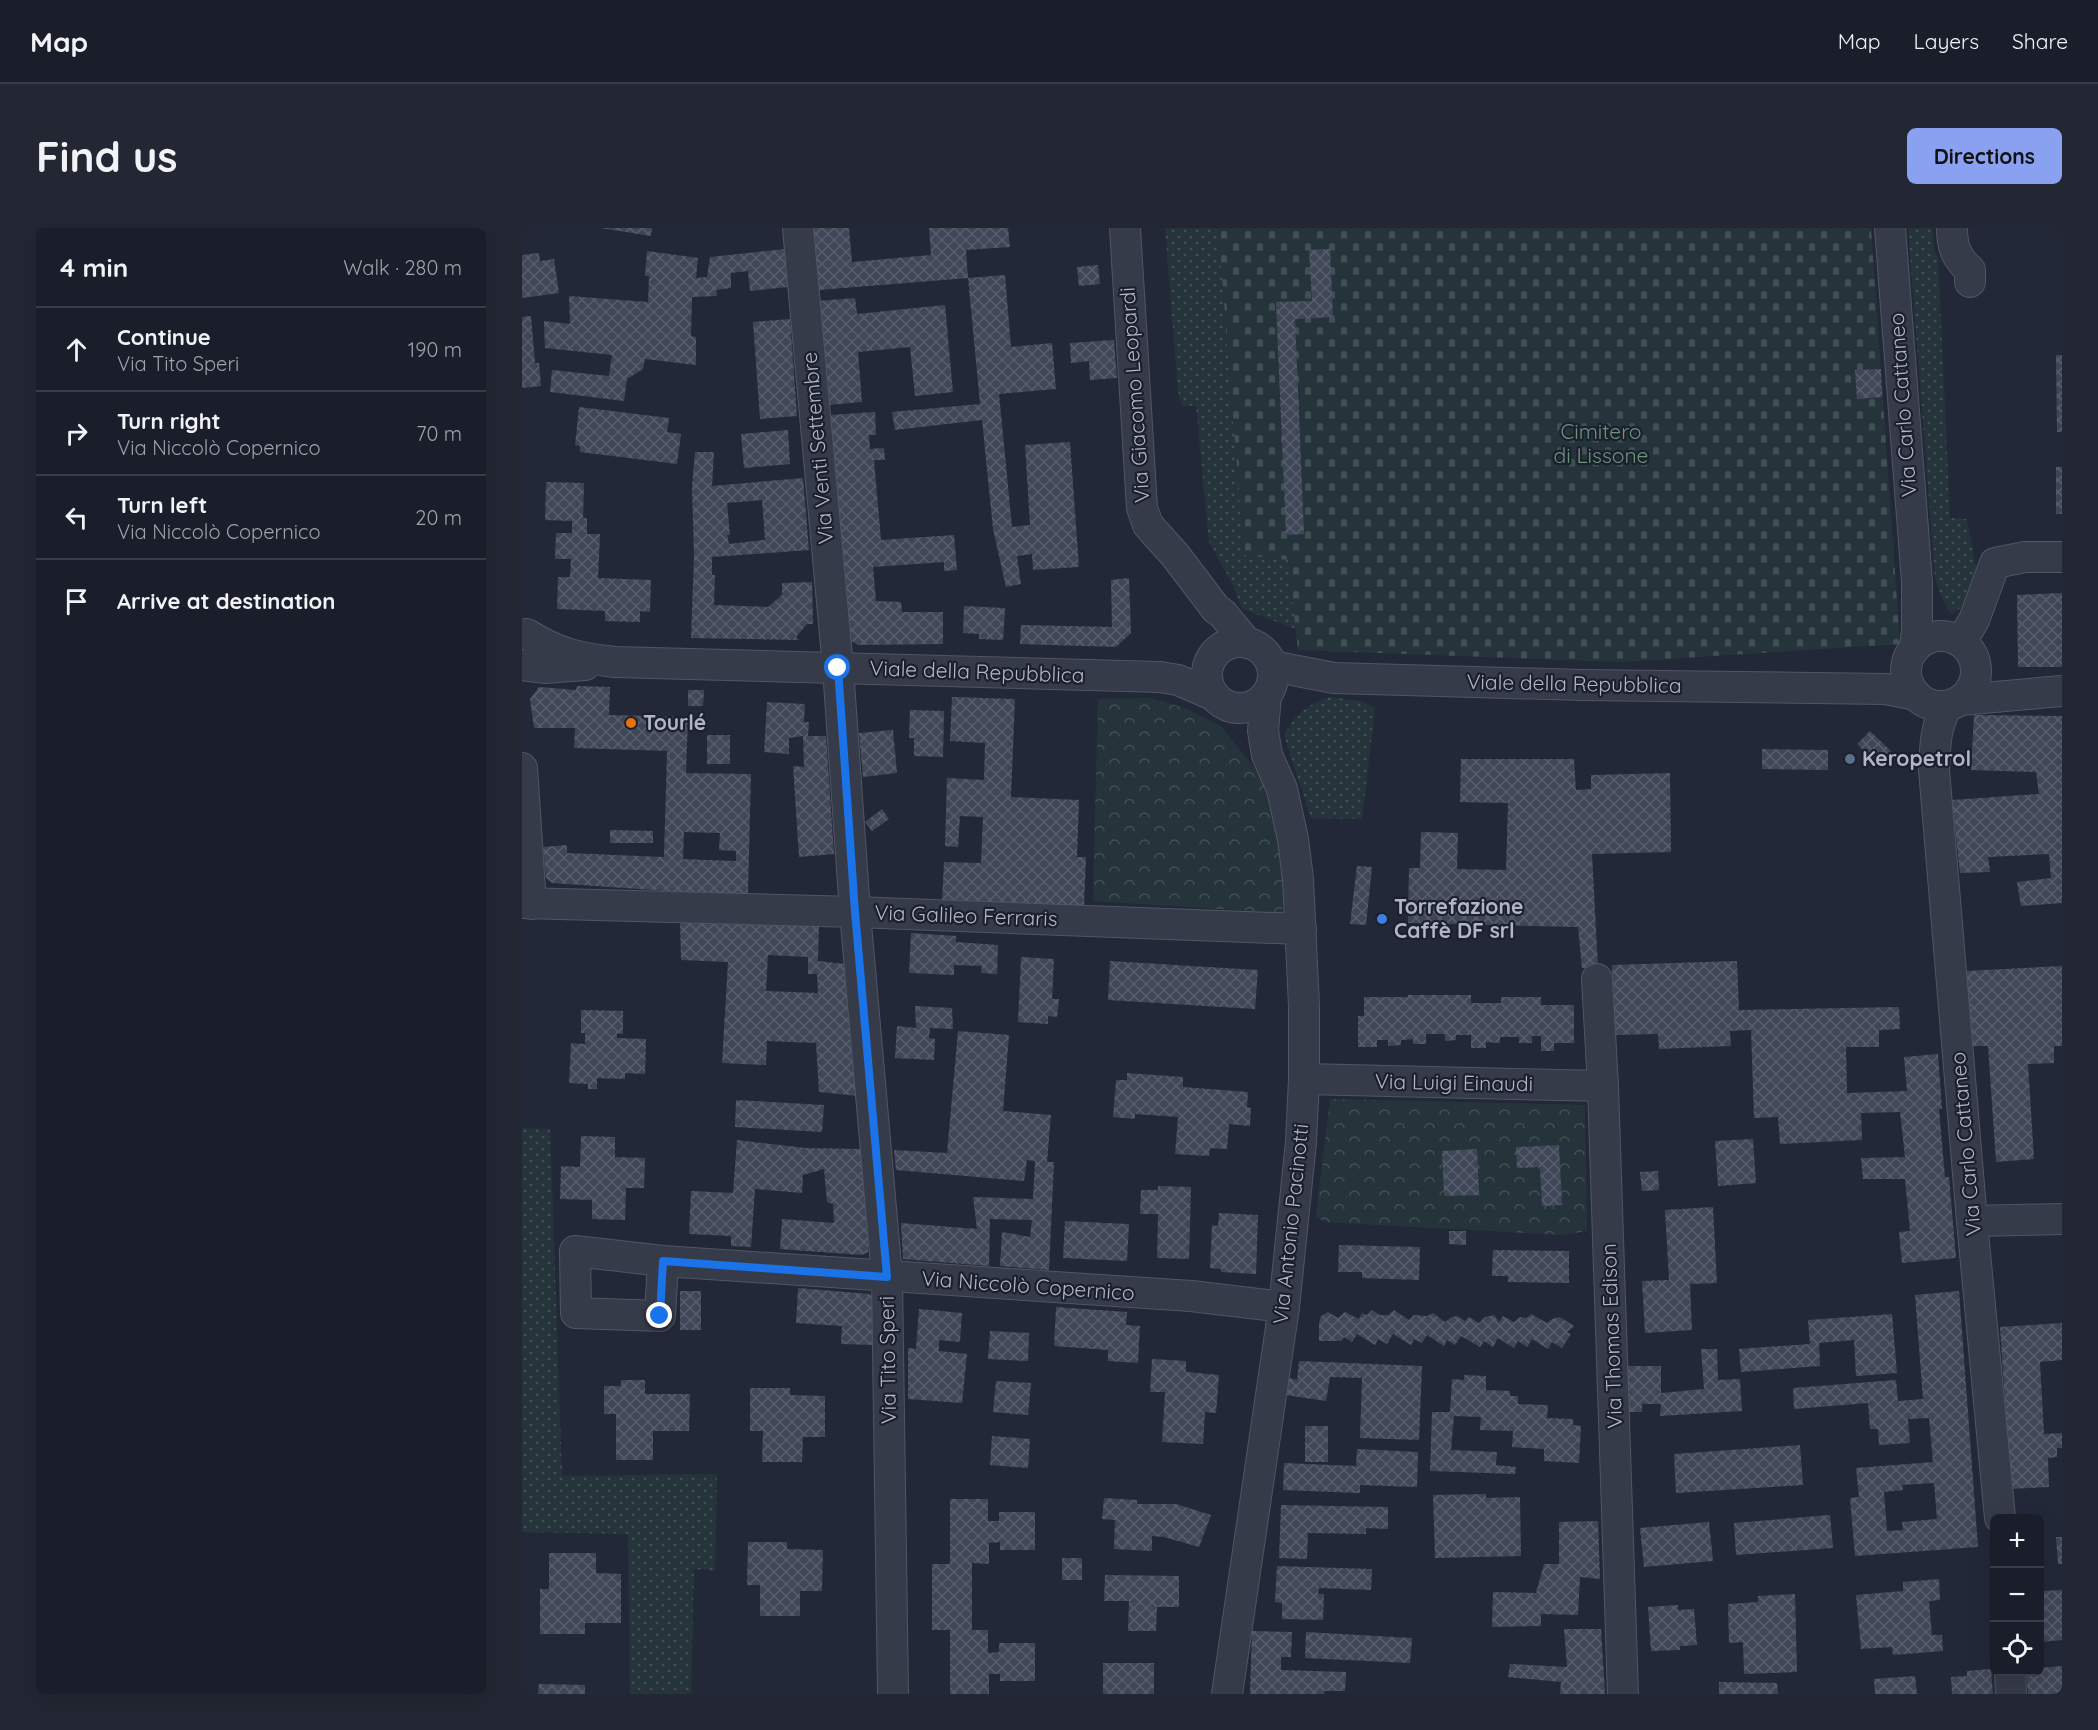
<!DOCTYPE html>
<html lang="en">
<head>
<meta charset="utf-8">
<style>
	body { margin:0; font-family:Quicksand,sans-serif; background:#232733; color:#f1f3f6 }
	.controls { position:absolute; right:18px; bottom:18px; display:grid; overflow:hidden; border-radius:9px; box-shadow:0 6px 24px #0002 }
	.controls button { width:54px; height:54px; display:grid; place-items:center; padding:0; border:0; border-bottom:2px solid #383c47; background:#1a1e2b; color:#f1f3f6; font:30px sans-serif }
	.stop { position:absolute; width:18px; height:18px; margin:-14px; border:4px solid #1a73e8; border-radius:50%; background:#fff }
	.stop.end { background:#1a73e8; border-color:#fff; box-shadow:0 2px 6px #0008 }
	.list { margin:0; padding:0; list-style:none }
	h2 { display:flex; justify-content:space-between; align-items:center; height:78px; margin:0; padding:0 24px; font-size:26px }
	h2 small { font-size:20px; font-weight:400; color:#9fa2a9 }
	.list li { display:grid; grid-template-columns:39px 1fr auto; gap:18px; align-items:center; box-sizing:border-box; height:84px; padding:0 24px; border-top:2px solid #383c47 }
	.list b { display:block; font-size:22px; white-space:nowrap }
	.list p { margin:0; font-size:20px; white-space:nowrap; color:#9fa2a9 }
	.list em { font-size:20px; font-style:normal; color:#9fa2a9 }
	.icon { flex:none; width:33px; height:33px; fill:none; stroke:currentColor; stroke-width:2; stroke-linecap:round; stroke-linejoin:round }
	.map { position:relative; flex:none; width:1540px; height:1466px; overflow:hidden; border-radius:9px }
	header { display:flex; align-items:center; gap:36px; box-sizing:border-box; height:84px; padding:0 30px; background:#1a1e2b; border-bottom:2px solid #383c47 }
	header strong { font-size:28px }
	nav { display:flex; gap:33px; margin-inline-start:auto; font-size:21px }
	.intro { display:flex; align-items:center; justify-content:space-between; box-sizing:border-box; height:144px; padding:0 36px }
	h1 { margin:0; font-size:42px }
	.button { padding:15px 27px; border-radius:9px; background:#8aa0f1; color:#111; font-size:21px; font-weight:700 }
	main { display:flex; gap:36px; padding:0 36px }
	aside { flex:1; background:#1a1e2b; border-radius:9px; box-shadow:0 6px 24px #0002 }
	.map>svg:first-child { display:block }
</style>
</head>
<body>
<header>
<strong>Map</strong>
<nav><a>Map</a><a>Layers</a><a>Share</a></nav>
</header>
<div class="intro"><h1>Find us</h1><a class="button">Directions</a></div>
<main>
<aside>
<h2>4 min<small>Walk · 280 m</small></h2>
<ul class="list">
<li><svg class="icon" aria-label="ahead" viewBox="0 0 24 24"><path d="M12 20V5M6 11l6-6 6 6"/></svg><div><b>Continue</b><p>Via Tito Speri</p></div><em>190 m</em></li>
<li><svg class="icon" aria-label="right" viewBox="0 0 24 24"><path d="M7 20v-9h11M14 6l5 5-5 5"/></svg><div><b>Turn right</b><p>Via Niccolò Copernico</p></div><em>70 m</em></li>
<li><svg class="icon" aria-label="left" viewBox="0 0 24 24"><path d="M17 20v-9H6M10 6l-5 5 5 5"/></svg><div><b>Turn left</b><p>Via Niccolò Copernico</p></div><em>20 m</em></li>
<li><svg class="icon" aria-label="arrive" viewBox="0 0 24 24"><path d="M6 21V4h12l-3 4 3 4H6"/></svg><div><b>Arrive at destination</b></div></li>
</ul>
</aside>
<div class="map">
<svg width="1540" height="1466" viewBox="0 0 1540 1466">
	<defs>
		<pattern id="grass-dots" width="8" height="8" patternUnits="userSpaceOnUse" patternTransform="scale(1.5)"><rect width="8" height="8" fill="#25343a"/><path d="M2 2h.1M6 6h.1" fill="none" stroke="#424f55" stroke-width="1.8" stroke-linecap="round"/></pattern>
		<pattern id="forest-crowns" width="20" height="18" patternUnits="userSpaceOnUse" patternTransform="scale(1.5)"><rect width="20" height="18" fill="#25343a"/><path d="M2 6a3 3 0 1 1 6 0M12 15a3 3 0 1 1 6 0" fill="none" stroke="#424f55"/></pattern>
		<pattern id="cemetery-stones" width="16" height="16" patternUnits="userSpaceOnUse" patternTransform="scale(1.5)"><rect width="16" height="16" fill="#25343a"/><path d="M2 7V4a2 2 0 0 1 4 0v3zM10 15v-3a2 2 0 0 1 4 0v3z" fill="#424f55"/></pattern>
		<pattern id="building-cross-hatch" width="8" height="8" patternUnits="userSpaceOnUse" patternTransform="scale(1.5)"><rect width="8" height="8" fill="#3f4658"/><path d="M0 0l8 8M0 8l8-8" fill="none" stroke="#585e6e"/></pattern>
	</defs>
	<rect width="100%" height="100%" fill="#232839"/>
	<g fill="url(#grass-dots)">
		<path d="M643 0H696L722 327 766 331 774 401 720 381 711 357 687 314 674 178H660L656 163Z"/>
		<path d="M1386 0H1410L1412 22 1416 30 1428 290 1445 291 1454 341 1440 379 1429 386 1419 369 1413 350Z"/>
		<path d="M809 469 843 474 853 481 840 591 789 590 762 508C774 485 784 477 809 469Z"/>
		<path d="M0 900 28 901 40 1248 195 1246 193 1343 172 1341 169 1466H108L106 1306 0 1304Z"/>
	</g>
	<g fill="url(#forest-crowns)">
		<path d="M628 470 663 480 699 498 741 551 755 609 762 649 760 685 571 673 576 471Z"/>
		<path d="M808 871 1063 877 1065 1003 1041 1007 802 994 794 988Z"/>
	</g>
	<path fill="url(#cemetery-stones)" d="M696 0H1349L1378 416 1099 434 776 422 766 332 722 327Z"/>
	<g fill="url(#building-cross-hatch)" fill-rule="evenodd">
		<path d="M79 0H130L129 8Z"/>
		<path d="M290 0H327L330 34 409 27 407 0H486L488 19 444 22 446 50 297 62Z"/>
		<path d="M263 21 266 59 228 63 226 43 209 45V60L194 62 195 68 170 69 169 108 174 109V137L123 131 121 141 105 151 102 173 28 164 30 142 87 148 90 127 23 120 22 93 48 96 47 68 126 74 127 48H123L125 23 176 30 174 50 185 49 188 29Z"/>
		<path d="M808 21 811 89 773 91 782 306 764 307 754 74 790 73 787 22Z"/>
		<path d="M17 25 18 33 32 31 37 65 0 70V27Z"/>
		<path d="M576 37 578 56 557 58 555 39Z"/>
		<path d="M483 47 489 119 530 115 534 161 477 166 490 299 508 297 503 217 548 214 557 339 511 342 510 326 495 328 499 356 484 359 471 301 460 192 373 202 370 184 458 176 446 50Z"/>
		<path d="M333 70 335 86 423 77 431 164 393 168 388 119 336 124 340 174 305 177 296 73Z"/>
		<path d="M9 88 13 135H17L19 158 0 160V89Z"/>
		<path d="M268 91 275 188 238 191 231 94Z"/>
		<path d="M592 112 595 150 568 152 567 133 549 135 548 115Z"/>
		<path d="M1534 127H1540V204H1535Z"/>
		<path d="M1359 141 1360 169 1335 171 1333 142Z"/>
		<path d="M57 179 147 190 145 204 159 206 155 236 58 224V218L53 217Z"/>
		<path d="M353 184 354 207H347L348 221 362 220 363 232H352L359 312 432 307 435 342 422 343V334L351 339 354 373 379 374 380 384H421V416L336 417 326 411 308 187Z"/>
		<path d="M266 202 268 236 222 240 219 206Z"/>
		<path d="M173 224H192L190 258 281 250 287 322 190 329V347H193L192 377 246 379 260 367V355L290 354 291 396H285L274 409 277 412 169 410 172 329 170 258ZM240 272 243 312 207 316 205 307H208L205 275Z"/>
		<rect x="1534" y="239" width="6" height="47"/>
		<path d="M24 254 62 255 61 290H65V306H78L76 350 129 352 128 384 118 383V394L83 393V383L35 381 36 349H48L49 331H33L34 305H50V293L23 292Z"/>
		<path d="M607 350 609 405 594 419 498 416 499 397 590 399 589 352Z"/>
		<path d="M1540 365V439H1496L1495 367Z"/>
		<path d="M442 378 483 380 481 412 457 411V406L441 405Z"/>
		<path d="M55 458 88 459 87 487 166 489 164 545 229 546 226 666 160 664 30 655 24 650 21 619 45 617V625L142 629 145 523 52 520 53 500H12L8 471 17 459 54 462ZM162 604 198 605 197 622 214 623V633L161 631Z"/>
		<path d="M166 462H182L181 478H166Z"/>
		<path d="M430 469 493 471 489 569 557 572 555 629H564L562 679 420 674 422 634 459 635 461 589 438 588 436 619 423 618 425 550 462 552 463 515 428 513Z"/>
		<path d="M245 474 283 476 282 494H287L286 508H304L312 626 277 629 271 538 282 539 281 508 267 510V526L242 524Z"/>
		<path d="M388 482 422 483 421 529 392 528V510H387Z"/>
		<path d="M1452 487 1540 488V675L1499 678 1495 654 1529 650 1527 626 1466 629 1468 644 1438 645 1430 572 1517 566 1514 544 1449 542Z"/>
		<path d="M371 502 375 545 341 549 337 505Z"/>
		<path d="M1348 503 1370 524 1356 537 1335 516Z"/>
		<rect x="185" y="507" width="23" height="29"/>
		<path d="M1240 521 1306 522V542L1240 541Z"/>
		<path d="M939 531H1052L1054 562 1069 561V547L1148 545 1149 624 1070 626 1076 739 1060 740 1056 699 886 695 887 640H898L899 604 936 605 935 641 984 642 986 575 938 574Z"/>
		<path d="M360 581 367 591 350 603 343 594Z"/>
		<path d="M88 602 131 603V615H88Z"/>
		<path d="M835 638 850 639 844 697 828 696Z"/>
		<path d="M158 692 297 697 296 733 323 736 336 868 297 864 294 815 245 813 244 837 200 835 206 734 159 732ZM246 727 286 729V746H295L296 765 244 763Z"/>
		<path d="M389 705 434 708V714L476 717 475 746 459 745 460 738 432 737V747L387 745Z"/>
		<path d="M499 729 532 731 530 771H537L535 789 526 788V796L496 794Z"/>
		<path d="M588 733 736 742 733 781 586 772Z"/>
		<path d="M1215 733 1217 782 1377 779 1378 801 1357 802V819H1324L1325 865 1385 863 1382 829 1416 826 1420 881H1417L1423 949H1427L1434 1030 1380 1035 1377 1004 1388 1003 1383 951H1341L1339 930 1383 929 1378 884 1339 885 1340 912 1258 916 1256 889 1232 890 1229 802 1208 803 1209 818 1137 821 1136 806 1093 807 1090 737Z"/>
		<path d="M1540 738V818H1532V835L1506 836 1512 931 1474 934 1466 818H1449L1444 743Z"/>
		<path d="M886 767H949V775H979V769H1019V777H1052V815H1032V823H1019V808H1010V815H997V809H978V815L964 814V820H949V807H934V812L923 813V806H904V816H891V811L879 812V817L866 818V812H855V819H836V788H842V769H886Z"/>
		<path d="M393 778 430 780 431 801 408 800 407 810 413 811 412 832 373 830 375 798 394 800Z"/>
		<path d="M59 782 101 783V806L95 805V810L124 811 123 846 103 845V851L75 850V861H66V856L47 855 49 815 63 816V805H59Z"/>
		<path d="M436 803 487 807 481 883 529 887 525 934H532L527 1042 478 1038 480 1004 508 1009 510 992 468 991 467 1038 381 1031 379 995 455 1001 451 969 511 971 513 933 505 932 502 953 374 942 372 922 425 925Z"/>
		<path d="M605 845 661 849V859L726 864 725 879 729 880 728 898 707 896 705 921 688 920 687 928 653 926 656 889 613 886V891L591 889 594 852H605Z"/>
		<path d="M214 872 302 877 300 904 213 899Z"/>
		<path d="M59 908 93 909V929L123 930 122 960H104L103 992 70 991V972L38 971 39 938 58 939Z"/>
		<path d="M1231 911 1234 955 1196 958 1193 913Z"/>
		<path d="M215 912 284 920 340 921 346 988V1024L340 1027 258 1021 260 991 312 995 311 976 305 974 302 941 281 947 280 965 233 961 229 1019 209 1018V1008L167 1006 169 963 211 965Z"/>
		<path d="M1037 917 1040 977 1020 978 1018 939 995 940 994 919Z"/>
		<path d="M955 921 957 967 922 968 920 923Z"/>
		<path d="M1136 943 1137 962 1120 963 1118 944Z"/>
		<path d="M636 958 669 959 667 1031 635 1030 636 986H618L619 962H636Z"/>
		<path d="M1191 979 1195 1055 1168 1056 1170 1102 1123 1105 1120 1053 1147 1052 1143 982Z"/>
		<path d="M697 985 736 987 734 1046 699 1044V1041L688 1040 690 997 696 998Z"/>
		<path d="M543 993 607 996 605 1033 541 1030Z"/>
		<path d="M927 1003H944V1017L927 1016Z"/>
		<path d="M817 1017 898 1019 897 1052 840 1050V1044H816Z"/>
		<path d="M971 1022 1047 1023V1055L986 1054V1048H970Z"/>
		<path d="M276 1060 347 1066 352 1070 353 1117 319 1116 320 1098 274 1095Z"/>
		<rect x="158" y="1063" width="21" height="39"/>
		<path d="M1437 1063 1456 1319 1333 1328 1328 1270 1337 1269 1334 1240 1411 1234 1407 1190 1386 1191 1388 1215 1357 1217 1356 1201H1348L1346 1175 1272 1181 1271 1160 1374 1152 1376 1173 1401 1171 1393 1067ZM1412 1255 1415 1291 1380 1294 1381 1302 1365 1303 1362 1264 1381 1262 1380 1257Z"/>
		<path d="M534 1079 605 1084 604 1097 618 1098 616 1135 586 1133V1122L532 1118Z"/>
		<path d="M397 1081 440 1085 438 1114 417 1112V1123L445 1126 440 1175 386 1171V1120L394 1121Z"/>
		<path d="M850 1082 858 1087H867L872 1082 887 1092 892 1087 905 1088 911 1085 923 1094 930 1089 935 1088 943 1093 947 1089 957 1095 963 1089 972 1087 977 1094 981 1088 992 1094 998 1089 1005 1090 1009 1086 1025 1095 1030 1091 1038 1089 1052 1098 1045 1104 1049 1106 1040 1120 1030 1114 1026 1121 1010 1111 1005 1119 996 1113 992 1120 976 1110 971 1119 962 1113 958 1119 939 1108 933 1117 925 1112 922 1118 905 1107 900 1115 892 1111 889 1117 871 1106 865 1116 856 1111 853 1117 835 1106 830 1114 822 1109 819 1113H797V1095L799 1088 806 1084 816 1090 823 1084 837 1091 840 1085 845 1087Z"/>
		<path d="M1370 1086 1375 1145 1334 1148 1332 1112 1297 1115 1298 1138 1219 1144 1217 1121 1288 1116 1286 1092Z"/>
		<path d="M1540 1095V1132L1518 1134 1522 1206 1540 1205V1220H1535V1229L1526 1230 1527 1259 1489 1261 1478 1099Z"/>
		<path d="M468 1103 507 1105 506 1133 466 1131Z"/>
		<path d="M1179 1121H1195L1196 1152 1218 1151 1220 1183 1138 1188 1139 1176H1120V1184H1100V1138H1139V1165L1182 1161Z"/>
		<path d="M630 1131 664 1133V1144L697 1147 694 1185 683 1184 681 1216 640 1214 643 1164H628Z"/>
		<path d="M777 1133 900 1138 897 1212 838 1210 840 1150 808 1149 804 1173 764 1167 767 1150 775 1152Z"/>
		<path d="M942 1147 964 1148V1162L988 1163V1168H996V1176L1026 1177 1025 1190 1051 1191V1197L1059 1198 1057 1235 1022 1233V1221L990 1219 991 1203 958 1202 959 1189 932 1188 929 1222 975 1224 974 1237 994 1239 993 1246 908 1243 910 1184H928L930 1151 942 1152Z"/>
		<path d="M99 1152H123V1166H168L167 1203H131V1232H94V1186H82V1158H99Z"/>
		<path d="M474 1153 509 1155 506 1187 471 1184Z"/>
		<path d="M228 1160H268V1167L303 1168V1209H281L280 1234H240L241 1203H228Z"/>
		<rect x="783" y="1198" width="23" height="36"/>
		<path d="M470 1208 508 1211 506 1240 468 1237Z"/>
		<path d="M1278 1217 1281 1257 1154 1265 1152 1226Z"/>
		<path d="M835 1221 896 1224 895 1259 838 1257V1265L761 1262 762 1235 834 1238Z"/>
		<path d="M964 1266V1270L998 1269 999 1328 913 1330 911 1267Z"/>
		<path d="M582 1270 615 1272V1276H654L689 1287 677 1319 642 1309 630 1308V1323L592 1321 593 1292 580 1291Z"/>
		<path d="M428 1271H466V1293H477V1284H513V1322H478V1314L467 1315V1336L450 1335V1402H466V1425L477 1424V1415H513V1453H478V1446H467V1466H428V1402H410V1336H428Z"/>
		<path d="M759 1277 866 1279V1301L844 1300V1306L786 1305 785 1331 757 1330Z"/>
		<path d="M1308 1287 1311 1320 1214 1327 1212 1295Z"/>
		<path d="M1076 1293 1078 1351 1058 1349 1056 1387 1019 1386V1398L970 1399 971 1364 1014 1365 1022 1336H1037V1294Z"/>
		<path d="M1187 1294 1191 1333 1122 1339 1118 1300Z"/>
		<path d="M1534 1309H1540V1336H1536Z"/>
		<path d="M226 1314H265V1321L301 1322 300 1363H278V1388H238V1357H225Z"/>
		<path d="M27 1325H74V1345L99 1346V1395H63V1406H18V1361H27Z"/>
		<rect x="540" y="1330" width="20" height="22"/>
		<path d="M755 1338 850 1341 849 1362 797 1360 796 1366H802L801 1392 760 1391V1375L753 1374Z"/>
		<path d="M583 1347 657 1348V1379H635L634 1403H606L607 1373H582Z"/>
		<path d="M1417 1351 1418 1372 1407 1373 1410 1407H1420L1421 1423 1371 1427 1370 1419 1339 1421 1334 1367 1381 1363V1354Z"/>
		<path d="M1540 1362V1412L1518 1414V1363Z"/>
		<path d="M1273 1366 1275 1444 1222 1446 1221 1414 1207 1415 1206 1376 1236 1374V1368Z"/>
		<path d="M1156 1377V1382L1172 1381 1175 1417 1158 1418V1422L1129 1423 1126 1379Z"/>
		<path d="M1042 1401H1079L1083 1466H1038L1039 1454 986 1449 988 1436 1045 1439Z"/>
		<path d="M730 1403 770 1404 769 1429H759V1442L824 1444 823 1463H802V1466H728Z"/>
		<path d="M784 1404 890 1410 888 1435 783 1430Z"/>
		<rect x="581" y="1435" width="51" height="31"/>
		<path d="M1540 1438V1466H1506L1504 1444H1518V1440Z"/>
		<path d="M1469 1441 1471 1466H1430L1429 1449 1445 1448V1443Z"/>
		<path d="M1393 1448 1395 1466H1353L1352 1451Z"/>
		<path d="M1197 1454 1255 1455 1256 1466H1197Z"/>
		<path d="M17 1456 63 1457V1466H16Z"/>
	</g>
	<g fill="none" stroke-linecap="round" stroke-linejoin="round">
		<g stroke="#515564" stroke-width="32">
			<g id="minor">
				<path d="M276 0 316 440 333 684 365 1049 371 1466"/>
				<path d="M603 0 620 280 626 297 653 327 694 381 700 385 725 415"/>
				<path d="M1368 0 1395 354V402L1393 420"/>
				<path d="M1430 0C1430 18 1434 30 1448 42V54"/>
				<path d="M5 406C36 426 58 430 93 434L638 449 656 452 691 467"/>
				<circle cx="1419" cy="443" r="35"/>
				<circle cx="718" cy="447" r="33"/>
				<path d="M1439 414 1452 392 1473 335 1503 329H1540"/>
				<path d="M0 437 22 440 63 437"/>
				<path d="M750 438 812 450 1061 457 1364 461 1394 467"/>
				<path d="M1439 472 1540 463"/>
				<path d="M1425 478C1413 499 1413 519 1412 542L1450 993 1478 1290"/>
				<path d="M0 540 9 676"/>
				<path d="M0 675 333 684 779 701"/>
				<path d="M1075 751 1081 858 1101 1466"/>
				<path d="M782 851 1081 858"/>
				<path d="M1450 993 1540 991"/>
				<path d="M141 1033 138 1088 54 1085 53 1023 141 1033 669 1068 762 1079"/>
				<path d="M1488 1444 1489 1466"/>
				<path d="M705 1466 762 1079 779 914 782 851V778L776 651 771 611 760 561 745 527 741 503 744 467"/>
			</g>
		</g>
		<use href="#minor" stroke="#363b49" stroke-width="30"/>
	</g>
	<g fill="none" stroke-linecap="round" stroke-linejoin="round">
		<path stroke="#1a73e8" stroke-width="8" d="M138 1088 141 1033 365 1049 333 684 316 440"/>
	</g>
	<circle fill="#e8710a" stroke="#1c202e" stroke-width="2" cx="109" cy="495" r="6"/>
	<circle fill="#5c6f8a" stroke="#1c202e" stroke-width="2" cx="1328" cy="531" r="6"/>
	<circle fill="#3f7fe0" stroke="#1c202e" stroke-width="2" cx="860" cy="691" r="6"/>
	<g text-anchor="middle" stroke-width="4.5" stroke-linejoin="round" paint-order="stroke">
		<g font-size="21" fill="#b1b5c5" stroke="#1c202e">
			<text transform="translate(613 167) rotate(-94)" y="7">Via Giacomo Leopardi</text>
			<text transform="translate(1381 177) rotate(-94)" y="7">Via Carlo Cattaneo</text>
			<text transform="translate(296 220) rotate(-95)" y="7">Via Venti Settembre</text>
			<text transform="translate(455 444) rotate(2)" y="7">Viale della Repubblica</text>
			<text transform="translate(1052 456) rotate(1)" y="7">Viale della Repubblica</text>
			<text transform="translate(444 688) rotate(2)" y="7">Via Galileo Ferraris</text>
			<text transform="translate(932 855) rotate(1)" y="7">Via Luigi Einaudi</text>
			<text transform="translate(1444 916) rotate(-95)" y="7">Via Carlo Cattaneo</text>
			<text transform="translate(769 996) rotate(-84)" y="7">Via Antonio Pacinotti</text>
			<text transform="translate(506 1058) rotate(4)" y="7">Via Niccolò Copernico</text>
			<text transform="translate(1090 1108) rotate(-92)" y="7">Via Thomas Edison</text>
			<text transform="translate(366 1132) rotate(-91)" y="7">Via Tito Speri</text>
		</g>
		<g font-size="21" fill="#6a957b" stroke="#1c202e">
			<text x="1079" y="211">Cimitero<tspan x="1079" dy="24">di Lissone</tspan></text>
		</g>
		<g font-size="21" font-weight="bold" fill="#b1b5c5" stroke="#1c202e" text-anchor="start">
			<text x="121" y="502">Tourlé</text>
			<text x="1340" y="538">Keropetrol</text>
			<text x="872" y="686">Torrefazione<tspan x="872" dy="24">Caffè DF srl</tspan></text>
		</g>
	</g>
</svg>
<div class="controls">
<button>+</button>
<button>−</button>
<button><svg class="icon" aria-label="locate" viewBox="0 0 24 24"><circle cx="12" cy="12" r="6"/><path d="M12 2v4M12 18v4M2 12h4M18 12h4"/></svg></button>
</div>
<div class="stop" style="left:316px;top:440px"></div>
<div class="stop end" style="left:138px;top:1088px"></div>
</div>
</main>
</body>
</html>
